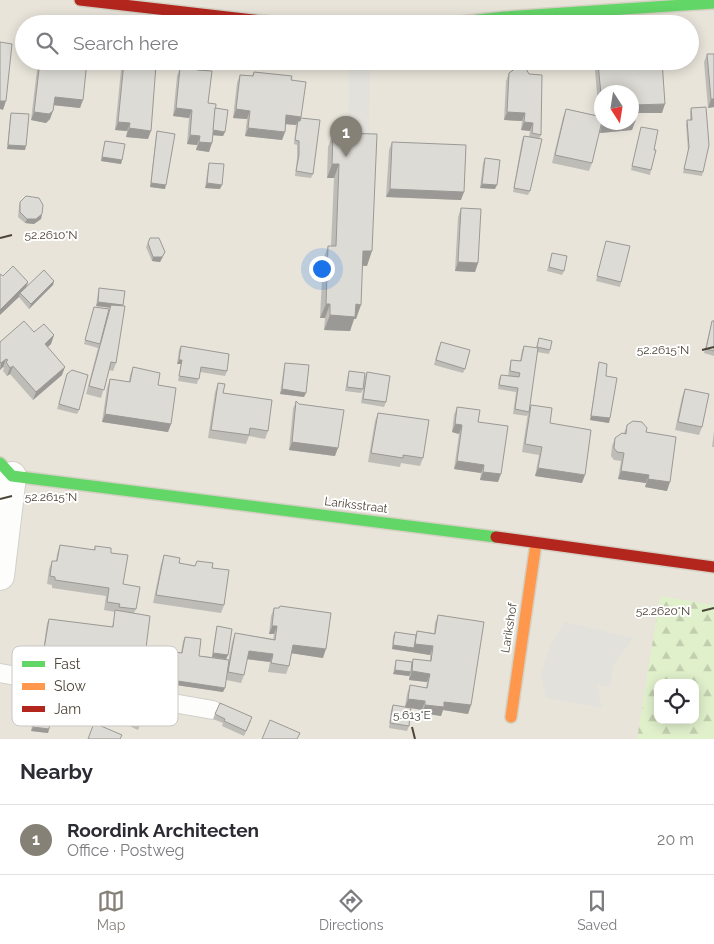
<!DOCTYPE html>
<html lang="en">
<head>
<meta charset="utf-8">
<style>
	body { margin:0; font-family:Raleway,sans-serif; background:#f7f7f7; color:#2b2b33 }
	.controls { position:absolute; right:15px; bottom:15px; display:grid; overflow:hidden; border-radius:10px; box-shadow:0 2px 12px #0003 }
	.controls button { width:45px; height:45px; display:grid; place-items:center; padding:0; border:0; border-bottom:1px solid #e1e1e2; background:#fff; color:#2b2b33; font:25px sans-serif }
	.compass { position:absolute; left:594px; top:85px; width:45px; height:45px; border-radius:50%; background:#fff; box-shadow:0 2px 12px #0003; rotate:168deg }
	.you { position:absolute; left:321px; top:268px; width:18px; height:18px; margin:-12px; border:4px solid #fff; border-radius:50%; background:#1a73e8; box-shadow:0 0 0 8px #1a73e833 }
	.badge { display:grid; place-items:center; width:32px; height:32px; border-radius:50%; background:#868177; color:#fff; font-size:16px; font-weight:700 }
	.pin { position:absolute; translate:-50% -41px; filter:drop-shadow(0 1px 2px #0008) }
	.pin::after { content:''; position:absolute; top:26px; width:18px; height:15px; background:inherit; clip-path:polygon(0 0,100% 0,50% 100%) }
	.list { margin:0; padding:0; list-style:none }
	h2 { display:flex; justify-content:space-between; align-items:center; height:65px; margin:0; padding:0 20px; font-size:21px }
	h2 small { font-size:16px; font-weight:400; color:#7c7c81 }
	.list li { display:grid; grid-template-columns:32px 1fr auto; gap:15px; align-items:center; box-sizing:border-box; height:70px; padding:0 20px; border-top:1px solid #e1e1e2 }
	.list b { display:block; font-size:19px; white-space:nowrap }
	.list p { margin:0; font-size:16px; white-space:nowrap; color:#7c7c81 }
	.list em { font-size:16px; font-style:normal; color:#7c7c81 }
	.icon { flex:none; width:28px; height:28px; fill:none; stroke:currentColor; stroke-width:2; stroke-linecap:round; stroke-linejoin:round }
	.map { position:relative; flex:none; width:714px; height:739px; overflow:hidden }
	.search { position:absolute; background:#fff; box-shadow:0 2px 12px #0003; left:15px; right:15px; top:15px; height:55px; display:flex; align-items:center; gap:12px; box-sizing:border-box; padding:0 18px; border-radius:28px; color:#7c7c81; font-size:19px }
	.sheet { height:135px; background:#fff }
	nav { display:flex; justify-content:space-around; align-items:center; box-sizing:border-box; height:70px; border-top:1px solid #e1e1e2; background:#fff; font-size:14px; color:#7c7c81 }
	nav a { display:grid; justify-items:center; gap:2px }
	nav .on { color:#868177 }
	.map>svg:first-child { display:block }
</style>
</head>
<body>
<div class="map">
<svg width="714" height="739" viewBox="0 0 714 739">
	<defs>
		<pattern id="forest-firs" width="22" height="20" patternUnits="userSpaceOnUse" patternTransform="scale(1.25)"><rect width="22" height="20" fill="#e0f0cb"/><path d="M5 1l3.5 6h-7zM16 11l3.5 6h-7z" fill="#c2cfaf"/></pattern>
	</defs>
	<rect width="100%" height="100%" fill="#f3f2ed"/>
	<path fill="#e8e4da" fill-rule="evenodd" d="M0 0H714V739H0ZM24 24H690V61H24ZM602 92H632V122H602ZM658 683H695V720H658Z"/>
	<path fill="url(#forest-firs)" fill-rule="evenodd" d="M660 596 714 605V739H637ZM658 683H695V720H658Z"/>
	<g fill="#e3e1dc">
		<path d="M349 70H370L369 144 348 143Z"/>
		<path d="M565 622 633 638 613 666 610 687 597 685 602 708 546 698 541 674 550 646Z"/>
	</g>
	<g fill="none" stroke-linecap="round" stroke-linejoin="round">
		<g stroke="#d1d0ca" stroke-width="20">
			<path id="lane" d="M0 673 213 710"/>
		</g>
		<g stroke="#d1d0ca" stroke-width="30">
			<path id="street" d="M0 576 12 476"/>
		</g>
		<g stroke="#d4d0c3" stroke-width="14">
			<g id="fast">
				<path d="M442 24 505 17 714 3"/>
				<path d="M0 463 12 476 496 537"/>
			</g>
		</g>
		<g stroke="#d4d0c3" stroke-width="14">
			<path id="slow" d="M511 717 536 543"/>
		</g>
		<g stroke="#d4d0c3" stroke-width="14">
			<g id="jam">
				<path d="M80 0 288 24"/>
				<path d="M496 537 714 567"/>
			</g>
		</g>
		<use href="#lane" stroke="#fdfdfc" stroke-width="18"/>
		<use href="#street" stroke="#fdfdfc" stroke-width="28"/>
		<use href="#fast" stroke="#63d668" stroke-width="11"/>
		<use href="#slow" stroke="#ff974d" stroke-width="11"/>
		<use href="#jam" stroke="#b3261e" stroke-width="11"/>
	</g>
	<g fill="#bebcb7" fill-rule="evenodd">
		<path d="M707 54 714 107 708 108 704 62Z"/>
		<path d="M38 61H87L80 108 54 105 50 119 46 123 31 120Z"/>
		<path d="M124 62 148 139 126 137 127 131 115 130 121 70Z"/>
		<path d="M598 63 662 113H635L632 130 600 133 599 130 592 163 589 171 552 163 563 117 566 109 599 116 595 71ZM602 92 632 122H602Z"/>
		<path d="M180 68 208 103 215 108 225 132 223 136 213 135 209 152 196 150 197 145 187 144 189 118 173 116 177 76Z"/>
		<path d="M254 72 291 80 301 118 313 174 311 178 295 176 297 159V145L294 144 296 125 286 124 285 132 282 140 245 136 247 119 233 118 237 83 240 75 252 76Z"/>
		<path d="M509 73 541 135 539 139 530 191 528 195 513 192 522 140 524 136 529 137 530 131 521 130 522 121 504 120 506 81Z"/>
		<path d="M691 108 703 172 702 176 683 173 688 151 686 124 687 120H690V112Z"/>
		<path d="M11 113 25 150 7 149 10 118Z"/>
		<path d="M641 127 654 150 651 170 650 175 631 170Z"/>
		<path d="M157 131 165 189 150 187 156 136Z"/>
		<path d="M333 133 367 266H363L356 319H354L350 331 324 330 325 318H320L323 260 328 246H331L334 178H327L328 147Z"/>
		<path d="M105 141 122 160 121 164 101 161 104 145Z"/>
		<path d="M392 142 461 200 386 197 389 150Z"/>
		<path d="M485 158 495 189 480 188 483 163Z"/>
		<path d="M209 163 220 189 205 188 208 167Z"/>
		<path d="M20 202 42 214 41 219 34 224 25 223 18 217 19 207Z"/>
		<path d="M461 208 478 263 475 272 455 271 458 217Z"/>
		<path d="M606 241 621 282 620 287 596 281Z"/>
		<path d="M148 243 163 257 160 262 152 261 146 247Z"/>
		<path d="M552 253 564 271 562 275 547 271Z"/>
		<path d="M3 276 28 282 27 287 54 281 53 285 29 309 19 297Z"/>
		<path d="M99 288 123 306 116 363 113 371 109 370 101 398 86 394 98 348 84 344 94 307 109 309 110 308 96 306 98 292Z"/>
		<path d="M712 321H714V356L704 353Z"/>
		<path d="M34 332 54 335 51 344 47 347 62 375 33 400 10 374 7 376 3 371 4 368 3 367 0 370V342Z"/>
		<path d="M539 338 550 350 549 354 537 352 529 412 527 416 513 414 516 392 498 389 499 379 501 375 508 376 510 364 511 360 520 361 522 350 524 346 536 348Z"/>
		<path d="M181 346 227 371 225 376 200 372 197 384 178 381 181 364H177L179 350Z"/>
		<path d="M439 346 465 369 463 373 434 365Z"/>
		<path d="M599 362 606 376 610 418 609 423 590 420 598 366Z"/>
		<path d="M285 363 304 397 280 394 284 367Z"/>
		<path d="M133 367 158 385 171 424 168 432 102 422 107 388 110 379 129 382 130 375Z"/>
		<path d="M349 371 363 389 361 393 345 391 348 375Z"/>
		<path d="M367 372 386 402 384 407 361 403 365 377Z"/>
		<path d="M67 374 79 410 77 414 57 409Z"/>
		<path d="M218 383 223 393 268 431 265 439 249 436 246 444 208 438 215 392Z"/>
		<path d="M685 389 702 427 699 435 675 430 682 397Z"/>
		<path d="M296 401 335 456 289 450 293 409Z"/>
		<path d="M531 405 550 423 582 483 535 476 539 455 522 452 528 413Z"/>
		<path d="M457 407 478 422 498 482 480 480 481 473 454 469 459 434 452 432 454 415Z"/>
		<path d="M378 413 423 458 420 466 401 463 400 467 368 462 375 421Z"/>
		<path d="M627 425 646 432 667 491 645 487 646 483 618 479 621 461 614 460 611 456 612 446 615 438 624 433Z"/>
		<path d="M714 431V447H712Z"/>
		<path d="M60 545 94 550 95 546 111 553 123 584 136 609 134 613 146 648 181 653 183 641 185 637 199 656 212 657 216 630 217 626 228 655 226 659 228 662 232 642 235 633 273 639 274 634H269L271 616 274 608 323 658 291 653 289 666 286 674 268 672 270 662 247 659 244 675 241 683 226 680 223 692 41 665 47 623 49 619 112 627 115 612 104 610 106 596 52 588V585L47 584 49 569 52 561H56L57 554Z"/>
		<path d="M164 555 179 563 212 568 224 605 221 613 153 603 161 564Z"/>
		<path d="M438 615 471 705 468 714 443 710 441 716 422 713V710L411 708 409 726 407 731 389 728 391 710 393 705 405 707 407 694 410 685 426 688 427 682 409 680V676L393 674 395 664 396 660 412 662 413 659 430 661V655L392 649 393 636 395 632 416 635 417 631 434 633 435 623Z"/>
		<path d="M36 703 49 729 48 733 31 731 35 708Z"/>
		<path d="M146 709 138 730 125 724 126 720Z"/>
		<path d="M215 714 251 721 244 736 222 726 223 723 213 719Z"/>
	</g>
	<g fill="#9b9995">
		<path d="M55 97 83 100 80 108 52 105Z"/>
		<path d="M711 99H714V107L708 108Z"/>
		<path d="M0 101H6L3 110 0 109Z"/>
		<path d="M665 104 662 113H632L634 105Z"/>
		<path d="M176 108 192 110 189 118 173 116Z"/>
		<path d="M236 109 250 111 247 119 233 118Z"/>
		<path d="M53 111 50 119 46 123 31 120 34 112Z"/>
		<path d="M507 112 525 113 522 121 504 120Z"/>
		<path d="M286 115 301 117 298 126V121L296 125 284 124Z"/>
		<path d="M118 122 130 123 127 131 115 130Z"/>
		<path d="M524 122 533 123 530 131 521 130Z"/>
		<path d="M627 122H635L632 130 600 133 602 125Z"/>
		<path d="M129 128 151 131 148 139 126 137Z"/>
		<path d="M248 128 285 132 282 140 245 136Z"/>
		<path d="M212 130 225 132 223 136 210 135Z"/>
		<path d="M190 135 200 136 197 145 187 144Z"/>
		<path d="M199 142 212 143 209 152 196 150Z"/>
		<path d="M8 145 26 146 25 150 7 149Z"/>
		<path d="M102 157 122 160 121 164 101 161Z"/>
		<path d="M332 164H339L334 178H327Z"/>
		<path d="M151 183 166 185 165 189 150 187Z"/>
		<path d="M207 183 222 185 220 189 205 188Z"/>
		<path d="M482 184 497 185 495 189 480 188Z"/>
		<path d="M390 189 464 192 461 200 386 197Z"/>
		<path d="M42 214 41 219 34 224 25 223 27 219Z"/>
		<path d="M363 251H372L367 266 358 265Z"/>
		<path d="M165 252 160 262 152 261 153 257Z"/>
		<path d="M458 262 478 263 475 272 455 271Z"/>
		<path d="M54 281 53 285 29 309 31 304Z"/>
		<path d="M28 282 25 290 20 293 19 297 0 315V310Z"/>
		<path d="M98 302 123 305 122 309 96 306Z"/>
		<path d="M326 304H330L325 318H320Z"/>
		<path d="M356 304 361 305 356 319H354L350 331 324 330 330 315Z"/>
		<path d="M54 335 51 344 42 353 45 344Z"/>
		<path d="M6 359 3 367 0 370 1 363Z"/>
		<path d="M179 360H182L181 364H177Z"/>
		<path d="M13 366 10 374 7 376 10 368Z"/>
		<path d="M65 367 62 375 33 400 36 392Z"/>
		<path d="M282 389 306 393 304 397 280 394Z"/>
		<path d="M105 414 171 424 168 432 102 422Z"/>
		<path d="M591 416 610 418 609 423 590 420Z"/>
		<path d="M455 424 462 425 459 434 452 432Z"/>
		<path d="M292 442 338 448 335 456 289 450Z"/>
		<path d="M457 461 484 465 481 473 454 469Z"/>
		<path d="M538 468 585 475 582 483 535 476Z"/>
		<path d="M621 471 649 475 646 483 618 479Z"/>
		<path d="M483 472 501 474 498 482 480 480Z"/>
		<path d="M648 479 670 482 667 491 645 487Z"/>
		<path d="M272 626H277L274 634H269Z"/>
		<path d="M415 644 433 646 430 655 412 652Z"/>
		<path d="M293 645 326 649 323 658 290 653Z"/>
		<path d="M393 645 414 648 412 652 392 649Z"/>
		<path d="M249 651 273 654 270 662 246 659Z"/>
		<path d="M213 653 228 655 226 659 212 657Z"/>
		<path d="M42 661 225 688 223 692 41 665Z"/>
		<path d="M395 670 411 672 409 676 393 674Z"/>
		<path d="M412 671 430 674 427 682 409 680Z"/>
		<path d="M408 699 425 701 422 710 405 707Z"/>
		<path d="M444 702 471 705 468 714 443 710 441 716 422 713 425 705Z"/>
		<path d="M33 727 49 729 48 733 31 731Z"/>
	</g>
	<g fill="#dddbd5" stroke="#9b9995">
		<path d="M0 42 12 44 6 101H0Z"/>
		<path d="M707 54H714V99H711Z"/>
		<path d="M40 61H87L83 100 55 97 53 111 49 114 34 112Z"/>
		<path d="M616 61H662L665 104 634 105 635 122H632V92H602V105L598 63Z"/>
		<path d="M124 62H150L156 65 151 131 129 128 130 123 118 122Z"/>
		<path d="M194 66 197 70 212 71 208 103 216 104 212 143 199 142 200 136 190 135 192 110 176 108 180 68Z"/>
		<path d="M516 68 526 69 529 74 542 75 541 135 532 133 533 123 524 122 525 113 507 112 509 73Z"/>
		<path d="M254 72 292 76 291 80 306 82 301 117 286 115 285 132 248 128 250 111 236 109 240 75 253 76Z"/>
		<path d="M706 107 709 145 703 172 684 169 689 147 687 120H692L691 108Z"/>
		<path d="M215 108 228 110 225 132 213 130Z"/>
		<path d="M566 109 602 117V121L592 163 555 155Z"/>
		<path d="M11 113 29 114 26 146 8 145Z"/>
		<path d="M301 118 320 120 313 174 296 171 299 155V141L295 140 298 121H300Z"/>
		<path d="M602 122H627L602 125Z"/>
		<path d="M641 127 658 130 654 150H656L651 170 632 166Z"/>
		<path d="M157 131 175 134 166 185 151 183Z"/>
		<path d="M333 133 377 134 372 251H363L361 305 356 304 355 317 330 315V304H326L328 246H336L339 164H332Z"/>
		<path d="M524 136 542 139 530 191 514 188Z"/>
		<path d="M105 141 125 144 122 160 102 157Z"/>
		<path d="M392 142 466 145 464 192 390 189Z"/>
		<path d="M485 158 500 160 497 185 482 184Z"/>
		<path d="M209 163 224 164 222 185 207 183Z"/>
		<path d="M26 196 39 198 43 205 42 214 36 219H27L20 212V202Z"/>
		<path d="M461 208 481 209 478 263 458 262Z"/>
		<path d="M150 238H159L165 252 162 257H153L148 243Z"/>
		<path d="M606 241 630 246 621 282 597 276Z"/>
		<path d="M552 253 567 256 564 271 549 267Z"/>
		<path d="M13 266 28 282 0 310V274L3 276Z"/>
		<path d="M44 270 54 281 31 304 20 293Z"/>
		<path d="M99 288 125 291 123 305 98 302Z"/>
		<path d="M111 305 125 306 116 363 111 362 104 390 89 386Z"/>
		<path d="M94 307 109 309 100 344 85 340Z"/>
		<path d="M24 321 34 332 44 324 54 335 45 344 65 367 36 392 13 366 10 368 6 362 8 360 6 359 1 363 0 362V342Z"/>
		<path d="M712 321H714V351L706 349Z"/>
		<path d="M539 338 552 341 550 350 537 347Z"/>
		<path d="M441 342 470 350 465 369 436 360Z"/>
		<path d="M181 346 229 354 227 371 201 367 199 379 179 376 182 360H179Z"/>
		<path d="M524 346 538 348 529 412 515 409 518 388 499 385 501 375 519 377 520 373 510 371 511 360 521 361Z"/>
		<path d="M599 362 607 364 606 376 617 378 610 418 591 416Z"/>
		<path d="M285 363 309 365 306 393 282 389Z"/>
		<path d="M133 367 160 373 158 385 176 388 171 424 105 414 110 379 130 382Z"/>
		<path d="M72 370 88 375 79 410 59 404 67 374Z"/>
		<path d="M349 371 365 373 363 389 347 387Z"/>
		<path d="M367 372 390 376 386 402 363 399Z"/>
		<path d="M218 383 225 384 223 393 272 400 268 431 250 428 249 435 211 430Z"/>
		<path d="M685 389 709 394 702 427 678 422Z"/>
		<path d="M296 401 299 404 344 410 338 448 292 442Z"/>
		<path d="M531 405 552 408 550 423 591 430 585 475 538 468 542 447 525 444Z"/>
		<path d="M457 407 480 410 478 422 508 426 501 474 483 472 484 465 457 461 462 425 455 424Z"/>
		<path d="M378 413 429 420 423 458 403 455V458L371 453Z"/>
		<path d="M633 421 642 422 647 428 646 432 676 437 670 482 648 479 649 475 621 471 624 453 617 452 614 448 615 438 622 433 626 434 627 425Z"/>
		<path d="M60 545 95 550V546L111 548V553L128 555 123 584 140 587 136 609 119 607 120 604 107 602 109 588 55 580V577L50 576 52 561H57Z"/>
		<path d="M164 555 180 558 179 563 195 566 197 561 213 563 212 568 229 570 224 605 156 595Z"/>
		<path d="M280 606 331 613 326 649 293 645 289 666 271 663 273 654 249 651 244 675 228 672 235 633 275 640 277 626H272L274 608H279Z"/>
		<path d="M115 610 150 616 146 648 182 653 185 637 201 639 199 656 229 660 225 688 42 661 49 619 113 627Z"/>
		<path d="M438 615 484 622 471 705 444 702V707L425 705V701L408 699 410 685 427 688 430 674 412 671 413 659 431 661 433 646 415 644 417 631 435 634Z"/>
		<path d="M217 626 232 629 228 655 213 653Z"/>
		<path d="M395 632 416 635 414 648 393 645Z"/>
		<path d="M396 660 412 662 411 672 395 670Z"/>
		<path d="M36 703 52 706 49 729 33 727Z"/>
		<path d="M220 703 252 717 246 731 224 721 225 719 215 714Z"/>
		<path d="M393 705 411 708 409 726 390 723Z"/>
		<path d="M270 720 300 733 297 739H262Z"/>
		<path d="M94 723 122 735 120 739H88Z"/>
	</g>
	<path fill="none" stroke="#4c4437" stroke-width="2" d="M0 238 12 235M702 350 714 347M0 499 12 496M702 611 714 608M412 727 415 739"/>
	<g text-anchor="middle" stroke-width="4" stroke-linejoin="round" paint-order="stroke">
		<g font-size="12" fill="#4c4437" stroke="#fff">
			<text transform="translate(356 505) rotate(7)" y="4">Lariksstraat</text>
			<text transform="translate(509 628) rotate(-81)" y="4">Larikshof</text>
		</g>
	</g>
	<rect x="12" y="646" width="166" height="80" rx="8" fill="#fff" stroke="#c9c7c3" stroke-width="1"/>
	<rect x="22" y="661" width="23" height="6" fill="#63d668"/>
	<rect x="22" y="683" width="23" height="7" fill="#ff974d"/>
	<rect x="22" y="706" width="23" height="6" fill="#b3261e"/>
	<g font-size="14" fill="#4c4437">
		<text x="54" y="669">Fast</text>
		<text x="54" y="691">Slow</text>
		<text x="54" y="714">Jam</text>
	</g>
	<g font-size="12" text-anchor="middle" fill="#4c4437" stroke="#fff" stroke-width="4" stroke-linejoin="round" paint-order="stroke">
		<text x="51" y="239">52.2610°N</text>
		<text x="663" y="354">52.2615°N</text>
		<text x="51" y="501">52.2615°N</text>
		<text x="663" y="615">52.2620°N</text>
		<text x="412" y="719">5.613°E</text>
	</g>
</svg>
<div class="controls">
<button><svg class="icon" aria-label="locate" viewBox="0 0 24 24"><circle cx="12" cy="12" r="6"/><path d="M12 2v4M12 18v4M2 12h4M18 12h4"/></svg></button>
</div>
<svg class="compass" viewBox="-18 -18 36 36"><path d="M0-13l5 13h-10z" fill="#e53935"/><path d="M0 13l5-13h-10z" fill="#7c7c81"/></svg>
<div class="you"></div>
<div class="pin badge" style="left:346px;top:157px">1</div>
<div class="search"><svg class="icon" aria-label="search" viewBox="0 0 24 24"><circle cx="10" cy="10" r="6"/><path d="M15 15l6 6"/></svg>Search here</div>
</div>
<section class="sheet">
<h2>Nearby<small></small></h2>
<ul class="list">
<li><span class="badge">1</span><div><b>Roordink Architecten</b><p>Office · Postweg</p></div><em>20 m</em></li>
</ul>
</section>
<nav>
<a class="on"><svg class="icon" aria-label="map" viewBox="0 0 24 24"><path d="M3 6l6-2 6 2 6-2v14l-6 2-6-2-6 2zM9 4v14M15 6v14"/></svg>Map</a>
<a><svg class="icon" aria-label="directions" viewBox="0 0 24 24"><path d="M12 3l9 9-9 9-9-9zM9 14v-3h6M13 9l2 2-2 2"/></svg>Directions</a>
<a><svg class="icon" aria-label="saved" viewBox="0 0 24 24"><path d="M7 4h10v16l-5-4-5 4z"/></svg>Saved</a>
</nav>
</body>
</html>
